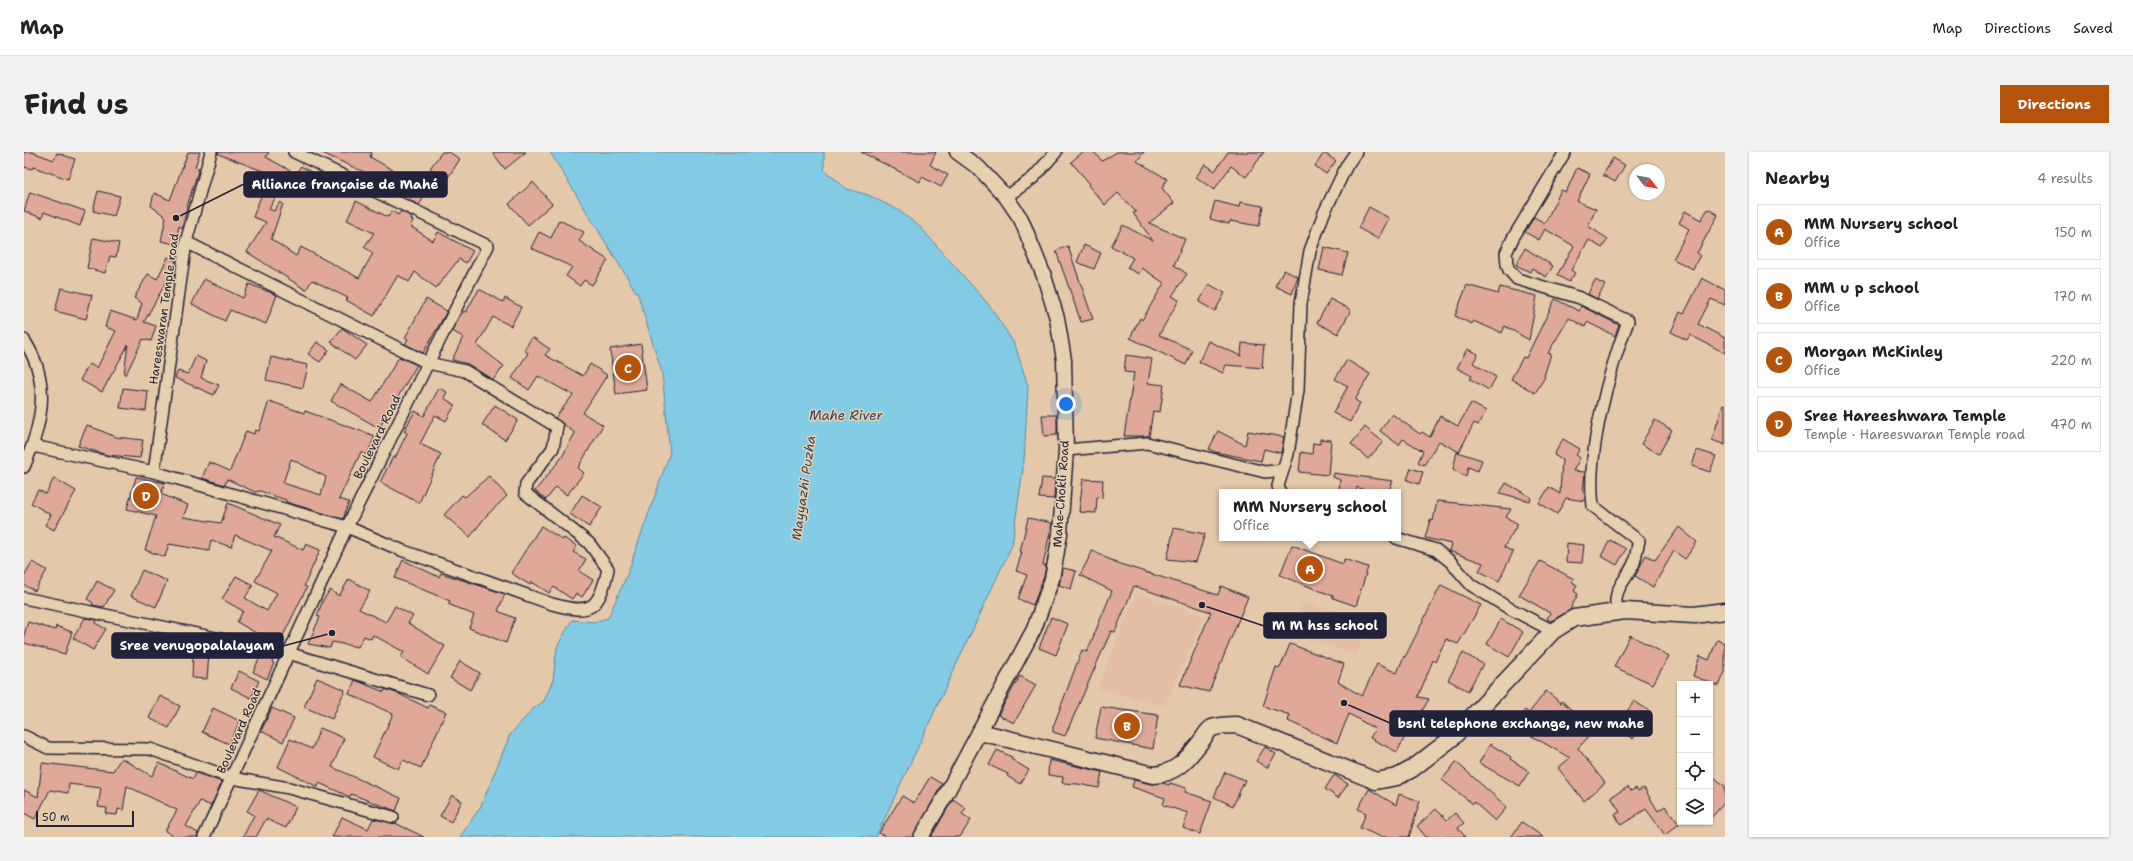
<!DOCTYPE html>
<html lang="en">
<head>
<meta charset="utf-8">
<style>
	body { margin:0; font-family:"Shantell Sans",sans-serif; background:#f2f2f2; color:#202124 }
	.controls { position:absolute; right:12px; bottom:12px; display:grid; overflow:hidden; border-radius:0px; box-shadow:0 1px 3px #0004 }
	.controls button { width:36px; height:36px; display:grid; place-items:center; padding:0; border:0; border-bottom:1px solid #e0e0e0; background:#fff; color:#202124; font:20px sans-serif }
	.compass { position:absolute; left:1605px; top:12px; width:36px; height:36px; border-radius:50%; background:#fff; box-shadow:0 1px 3px #0004; rotate:121deg }
	.scale { position:absolute; left:12px; bottom:10px; width:98px; box-sizing:border-box; padding-left:4px; border:2px solid #22223b; border-top:0; font-size:11px; line-height:14px; white-space:nowrap; color:#22223b; -webkit-text-stroke:3px #e5d0af; paint-order:stroke }
	.you { position:absolute; left:1042px; top:252px; width:14px; height:14px; margin:-10px; border:3px solid #fff; border-radius:50%; background:#1a73e8; box-shadow:0 0 0 6px #1a73e833 }
	.badge { display:grid; place-items:center; width:26px; height:26px; border-radius:50%; background:#b45309; color:#fff; font-size:13px; font-weight:700 }
	.pin { position:absolute; translate:-50% -50%; border:2px solid #fff; box-shadow:0 1px 4px #0006 }
	.popup { position:absolute; left:1195px; top:337px; width:182px; height:52px; box-sizing:border-box; display:grid; place-content:center; border-radius:0px; background:#fff; filter:drop-shadow(0 1px 3px #0005); font-size:13px; white-space:nowrap; color:#757577 }
	.popup b { font-size:15px; color:#202124 }
	.popup::after { content:''; position:absolute; left:50%; top:100%; margin-left:-8px; border:8px solid transparent; border-top-color:#fff }
	.list { margin:0; padding:0; list-style:none }
	h2 { display:flex; justify-content:space-between; align-items:center; height:52px; margin:0; padding:0 16px; font-size:17px }
	h2 small { font-size:13px; font-weight:400; color:#757577 }
	.list li { display:grid; grid-template-columns:26px 1fr auto; gap:12px; align-items:center; box-sizing:border-box; height:56px; margin:0 8px 8px; padding:0 8px; border:1px solid #e0e0e0; border-radius:0px }
	.list b { display:block; font-size:15px; white-space:nowrap }
	.list p { margin:0; font-size:13px; white-space:nowrap; color:#757577 }
	.list em { font-size:13px; font-style:normal; color:#757577 }
	.icon { flex:none; width:22px; height:22px; fill:none; stroke:currentColor; stroke-width:2; stroke-linecap:round; stroke-linejoin:round }
	.map { position:relative; flex:none; width:1701px; height:685px; overflow:hidden; border-radius:0px }
	header { display:flex; align-items:center; gap:24px; box-sizing:border-box; height:56px; padding:0 20px; background:#fff; border-bottom:1px solid #e0e0e0 }
	header strong { font-size:19px }
	nav { display:flex; gap:22px; margin-inline-start:auto; font-size:14px }
	.intro { display:flex; align-items:center; justify-content:space-between; box-sizing:border-box; height:96px; padding:0 24px }
	h1 { margin:0; font-size:28px }
	.button { padding:10px 18px; border-radius:0px; background:#b45309; color:#fff; font-size:14px; font-weight:700 }
	main { display:flex; gap:24px; padding:0 24px }
	aside { flex:1; background:#fff; border-radius:0px; box-shadow:0 1px 3px #0004 }
	.map>svg:first-child { display:block }
</style>
</head>
<body>
<header>
<strong>Map</strong>
<nav><a>Map</a><a>Directions</a><a>Saved</a></nav>
</header>
<div class="intro"><h1>Find us</h1><a class="button">Directions</a></div>
<main>
<div class="map">
<svg width="1701" height="685" viewBox="0 0 1701 685">
	<rect width="100%" height="100%" fill="#e4c8aa"/>
	<filter id="ink" filterUnits="userSpaceOnUse"><feTurbulence type="fractalNoise" baseFrequency=".025" numOctaves="2"/><feDisplacementMap in="SourceGraphic" scale="8" xChannelSelector="R" yChannelSelector="G"/><feConvolveMatrix kernelMatrix="1 2 1 2 8 2 1 2 1" color-interpolation-filters="sRGB"/></filter>
	<g filter="url(#ink)">
		<g fill="#e3bea5">
			<path d="M1113 441 1181 464 1140 554 1073 536Z"/>
			<path d="M1279 451 1346 469 1332 503 1268 481Z"/>
		</g>
		<path fill="#84cce5" stroke="#5d88a1" d="M526 0H800V18L823 37 844 43 874 58 896 75 965 153 991 193 1004 234 1000 309 988 393 852 685H436L457 654 486 583 509 557 520 549 529 528 533 495 548 468 570 470 584 466 603 423 646 301 638 221 614 143Z"/>
		<g fill="#e0a898" stroke="#22223b" fill-rule="evenodd">
			<path d="M0 0H8L30 8 33 1 51 7 44 27 9 15 8 17 0 15Z"/>
			<path d="M164 0H176L171 15 175 16 165 48 158 76 155 74 151 92 137 89 142 65 127 54 130 41 146 48Z"/>
			<path d="M194 0H245L242 5 267 19 245 57 250 59 256 50 259 52 247 87 272 104 277 95 335 126 349 101 340 95 350 81 323 68 332 49 364 65 368 59 374 63 377 59 388 65 387 67 389 69 386 74 409 89 414 80 449 99 442 111 435 107 412 136 391 120 385 130 374 123 350 164 322 148 324 146 288 128 282 138 223 100 242 70 229 65 239 39 245 41 252 24 194 2Z"/>
			<path d="M296 0H348L346 5 381 25 379 28 381 30 375 43 338 23 340 20Z"/>
			<path d="M418 0H425L436 7 423 27 406 16Z"/>
			<path d="M468 0H502L481 17Z"/>
			<path d="M837 0H912L906 13 924 23 917 35 898 25 896 30Z"/>
			<path d="M1059 0H1070L1078 9 1093 0H1120L1113 9 1143 27 1138 36 1150 51 1125 71 1161 87 1150 113 1163 122 1148 144 1155 148 1135 183 1168 198 1162 213 1106 186 1116 166 1118 168 1140 131 1118 116 1115 122 1103 116 1109 106 1087 94 1099 73 1129 89 1109 61 1112 60 1094 41 1081 53 1064 33 1066 32 1047 10Z"/>
			<path d="M1204 0H1240L1222 25 1207 14 1190 38 1172 25 1181 12 1191 19Z"/>
			<path d="M1300 1 1312 9 1302 22 1291 14Z"/>
			<path d="M1589 6 1601 13 1591 30 1579 23Z"/>
			<path d="M277 14 290 22 282 35 268 27Z"/>
			<path d="M1553 16 1566 22 1553 49 1572 57 1564 74 1584 87 1578 96 1565 88 1547 118 1551 121 1545 130 1533 123 1550 94 1521 77 1515 88 1501 80 1510 65 1521 71 1537 38 1542 40Z"/>
			<path d="M509 30 528 52 504 73 485 52Z"/>
			<path d="M393 36 402 42 395 53 385 48Z"/>
			<path d="M74 39 96 44 90 64 69 59Z"/>
			<path d="M6 40 61 59 56 74 20 60 18 66 0 59Z"/>
			<path d="M1191 49 1215 55 1216 50 1239 54 1235 74 1206 69 1205 72 1186 67Z"/>
			<path d="M1345 55 1365 66 1354 87 1334 76Z"/>
			<path d="M1684 57 1694 63 1673 101 1676 103 1669 117 1649 107 1665 77 1655 71 1661 59 1677 68Z"/>
			<path d="M535 68 560 80 555 89 584 108 568 133 560 128 556 134 542 124 548 115 507 96 515 80 527 86Z"/>
			<path d="M69 86 95 91 92 105 86 104 81 121 63 116Z"/>
			<path d="M1060 93 1077 101 1070 117 1053 110Z"/>
			<path d="M1044 94 1055 127 1069 167 1057 170 1032 99Z"/>
			<path d="M1300 95 1324 101 1318 123 1295 118Z"/>
			<path d="M1501 96 1529 114 1522 125 1508 116 1506 120 1492 113Z"/>
			<path d="M144 105 152 109V112L120 170 132 174 127 189 119 187 102 222H100L104 193 78 240 56 228 65 212 73 216 92 179 81 175 86 159 113 168 118 151 110 146 124 122 133 127Z"/>
			<path d="M1260 118 1274 125 1268 142 1251 134Z"/>
			<path d="M1678 126 1701 138V153L1687 147 1674 172 1701 186V201L1666 183 1663 188 1647 180 1656 160 1660 162Z"/>
			<path d="M180 127 219 146 225 132 253 143 242 172 206 158 201 169 168 152Z"/>
			<path d="M1571 128 1581 133 1573 147 1564 142Z"/>
			<path d="M1185 132 1201 141 1191 159 1175 150Z"/>
			<path d="M1443 133 1474 142 1476 135 1513 144 1505 188 1481 174 1478 181 1449 169 1448 172 1431 164Z"/>
			<path d="M37 136 68 143 62 167 31 159Z"/>
			<path d="M455 137 479 150 481 146 497 155 487 174 469 165 453 193 480 214 469 228 444 212 428 208 439 185 428 179 435 165 440 159 442 160Z"/>
			<path d="M402 147 423 159 399 201 381 192 384 187 381 186Z"/>
			<path d="M1306 147 1327 158 1314 182 1293 171Z"/>
			<path d="M1531 147 1555 159 1557 154 1595 173 1591 184 1563 170 1561 175 1545 166 1524 201 1527 202 1520 224 1521 225 1511 241 1487 227 1499 205 1502 206Z"/>
			<path d="M318 176 343 193 331 208 307 190Z"/>
			<path d="M508 185 526 197 521 203 559 224 566 212 583 223 559 261 579 273 554 316 560 321 543 343 532 335 522 348 511 339 538 305 551 281 531 266 549 243 514 224 505 238 488 226 504 201 500 198Z"/>
			<path d="M1184 189 1217 204 1218 191 1240 193 1238 214 1240 216 1202 213 1199 221 1175 210Z"/>
			<path d="M293 190 305 198 296 210 284 202Z"/>
			<path d="M617 192 623 238 592 242 586 197Z"/>
			<path d="M1443 197 1454 202 1449 211 1472 225 1465 238 1446 227 1448 224 1433 216Z"/>
			<path d="M1102 203 1128 207 1124 231 1140 233 1136 260 1129 259 1125 284H1100L1110 221 1100 220Z"/>
			<path d="M172 204 182 209 177 226 195 233 190 243 151 226 154 219 164 222Z"/>
			<path d="M247 205 284 213 279 236 242 228Z"/>
			<path d="M375 205 393 213 355 276 307 249 316 232 348 250Z"/>
			<path d="M1323 208 1346 222 1331 248 1336 251 1326 270 1309 261 1324 234 1311 227Z"/>
			<path d="M99 236 124 239 122 259 96 256Z"/>
			<path d="M415 236 423 240 420 246 431 253 422 269 411 263 396 292 417 302 395 351 356 330 369 305 371 306 383 281 380 279 391 259 400 264Z"/>
			<path d="M245 249 280 261 281 259 351 284 343 303 337 300 315 347 325 350 319 367 262 350V348L236 339 231 340 203 327 201 333 178 326 185 310 206 319 222 279 230 282 231 278 235 279ZM267 307 302 325 297 343 259 331Z"/>
			<path d="M1447 251 1462 259 1454 273 1450 271 1435 300 1415 289 1400 313 1394 310 1399 299 1379 287 1375 293 1356 279 1368 262 1396 282 1398 280 1406 285 1416 264 1434 274Z"/>
			<path d="M471 253 494 268 481 288 458 273Z"/>
			<path d="M1699 253 1701 254V293L1688 288Z"/>
			<path d="M1018 263H1033V283L1020 284Z"/>
			<path d="M1631 268 1648 278 1635 302 1617 292Z"/>
			<path d="M63 273 92 285 119 288 116 306 83 303 54 294Z"/>
			<path d="M1341 275 1359 290 1344 307 1327 292Z"/>
			<path d="M1194 279 1221 293 1224 279 1260 285 1257 301 1240 297 1237 309 1191 300 1185 297Z"/>
			<path d="M1296 287 1307 288 1304 323 1275 320 1277 300 1288 302 1289 291 1296 292Z"/>
			<path d="M1539 287 1556 297 1552 303 1556 306 1549 319 1561 320 1559 339 1561 343 1560 349 1542 346 1533 362 1515 351 1525 335 1536 342 1538 308 1530 303Z"/>
			<path d="M1673 298 1692 304 1686 320 1668 314Z"/>
			<path d="M1433 300 1458 308 1454 319 1444 315 1442 325 1429 317Z"/>
			<path d="M1387 316 1399 320 1395 332 1383 328Z"/>
			<path d="M1310 321 1317 322 1369 329 1364 340H1345L1333 335 1332 340H1315L1316 328 1309 325Z"/>
			<path d="M465 324 483 344 462 364 446 385 420 363 438 343 441 345Z"/>
			<path d="M112 325 141 331 137 342 164 353 159 365 197 371 204 351 256 373 250 385 279 398 282 392 296 398 280 434 283 435 255 492 243 490 244 488 213 470 219 459 198 447 212 424 229 433 221 446 243 459 253 441 231 429 248 399 211 383 207 395 187 388 185 399 145 392 141 405 121 398 132 364 103 357Z"/>
			<path d="M30 326 52 339 30 378 21 373 27 363 7 351 14 338 22 342Z"/>
			<path d="M1018 326 1031 327 1030 347 1015 346Z"/>
			<path d="M1059 327 1079 328 1078 346 1073 345 1072 361 1055 360Z"/>
			<path d="M1482 331 1507 345 1506 349 1476 341Z"/>
			<path d="M558 343 578 355 565 375 546 362Z"/>
			<path d="M1413 349 1487 357 1482 365 1494 372 1480 395 1489 400 1475 429 1455 419 1459 411 1425 399 1427 392 1401 386 1406 368 1409 369Z"/>
			<path d="M1004 366 1028 371 1019 413H1022L1020 425 1009 453 994 447 1003 423 992 419 998 400H996Z"/>
			<path d="M517 374 539 388 540 386 553 394 549 400 562 407 555 419 569 428 558 445 552 441 548 447 530 435 525 441 508 430 506 433 487 421Z"/>
			<path d="M1655 375 1673 390 1661 407 1650 399 1629 435 1611 424 1622 403 1631 408Z"/>
			<path d="M1150 376 1181 382 1172 410 1143 407Z"/>
			<path d="M1586 388 1602 397 1593 413 1577 404Z"/>
			<path d="M1543 391 1560 393 1558 411 1542 410Z"/>
			<path d="M1268 393 1319 412 1320 407 1344 415 1332 454 1309 446V444L1256 423Z"/>
			<path d="M1069 398 1080 404V405L1099 413 1194 443 1197 434 1224 445 1185 540 1156 533 1187 460 1110 434 1091 480 1087 479 1041 584 1029 580V575L1058 498 1063 500 1088 439 1056 423Z"/>
			<path d="M379 408 415 425 417 421 481 442 474 459 491 466 482 491 445 476 450 463 424 452 426 449 371 426Z"/>
			<path d="M1516 409 1550 427 1548 430 1553 433 1550 439 1554 442 1546 458 1527 469 1523 467 1526 461 1495 443Z"/>
			<path d="M8 410 23 418 11 439 0 433V424Z"/>
			<path d="M1039 416 1052 419 1047 437 1035 433Z"/>
			<path d="M118 418 143 429 132 455 107 444Z"/>
			<path d="M325 427 346 439 335 457 362 470 371 454 389 464 384 471 421 494 404 522 377 505 380 500 349 483 347 487 340 484 334 495 308 490 306 496 284 492 296 465 293 464 299 448 306 438 315 444Z"/>
			<path d="M73 429 90 438 80 455 68 453 69 451 63 447Z"/>
			<path d="M1417 433 1457 453 1434 492 1422 487 1411 510 1409 508 1394 545 1405 547 1395 564 1393 562 1373 600 1346 586 1351 577 1325 562 1313 591 1264 569 1266 563 1239 554 1252 515 1256 516 1266 492 1320 512 1314 530 1338 544 1353 512 1373 521 1380 504 1381 505Z"/>
			<path d="M1027 465 1044 472 1032 503 1015 496Z"/>
			<path d="M61 466 73 468 71 471 82 477 69 498 49 486Z"/>
			<path d="M1477 467 1499 480 1485 505 1463 492Z"/>
			<path d="M4 470 31 478 32 474 48 480 41 502 0 491V483Z"/>
			<path d="M1606 483 1645 504 1629 532 1590 515Z"/>
			<path d="M1693 488 1701 491V520L1695 534 1669 524 1676 504 1685 508Z"/>
			<path d="M169 500 185 501 183 527 168 526Z"/>
			<path d="M1439 501 1459 512 1444 539 1424 528Z"/>
			<path d="M237 503 250 505 248 510 250 511 243 527 229 520Z"/>
			<path d="M436 509 456 521 446 538 426 526Z"/>
			<path d="M215 519 235 529 227 546 207 536Z"/>
			<path d="M996 524 1012 533 990 571 974 563Z"/>
			<path d="M293 526 321 538 308 567 280 555Z"/>
			<path d="M331 528 360 540 361 537 375 542 404 556 405 553 422 560 397 616 379 608 374 617 349 605 369 562 325 542Z"/>
			<path d="M1522 539 1537 551 1538 549 1570 579 1554 596 1581 631 1560 649 1534 616 1546 606 1492 575 1501 558 1505 561Z"/>
			<path d="M136 544 156 554 145 576 125 566Z"/>
			<path d="M1610 549 1627 560 1609 587 1592 576Z"/>
			<path d="M1077 555 1134 563 1129 597 1071 586Z"/>
			<path d="M189 556 216 569 205 592 178 580Z"/>
			<path d="M248 556 270 566 259 590 237 579Z"/>
			<path d="M296 576 320 586 308 615 377 646 372 659 327 642 326 645 295 631 294 635 254 615 266 587 288 597Z"/>
			<path d="M1466 592 1487 605 1486 607 1505 619 1496 634 1455 611Z"/>
			<path d="M1241 595 1252 602 1243 616 1232 609Z"/>
			<path d="M973 598 988 605 987 607 1005 618 996 632 983 624 984 622 965 613Z"/>
			<path d="M97 606 128 624 135 611 169 627 172 621 198 630 187 654 176 649 162 674 174 681 173 685H151L141 679 153 658 103 634 99 658 94 657 93 663 82 662 83 656 74 655 77 636 45 632 44 641 26 638 11 667 0 661V638L14 645 18 611 89 619Z"/>
			<path d="M1025 608 1078 620 1075 636 1054 632 1038 631 1039 625 1024 623Z"/>
			<path d="M1432 610 1483 655 1471 669 1450 650 1449 652 1418 628Z"/>
			<path d="M1201 620 1221 628 1209 654 1190 645Z"/>
			<path d="M1686 622 1701 634V650L1686 667Z"/>
			<path d="M1310 623 1324 632 1314 646 1301 637Z"/>
			<path d="M906 625 918 632 889 685H863L855 681 878 644 890 651Z"/>
			<path d="M1110 628 1127 632 1139 631 1145 633 1146 631 1162 636 1161 640 1188 649 1176 682 1159 676 1164 661 1139 653 1141 646 1108 635Z"/>
			<path d="M1604 635 1607 639 1612 636 1614 639 1620 636 1634 659 1641 654 1655 672 1641 683 1622 657 1597 673 1591 662 1596 660 1587 645Z"/>
			<path d="M1345 637 1372 653 1375 642 1396 649 1385 685H1357L1336 676 1342 661 1334 657Z"/>
			<path d="M235 638 272 655 262 676 242 667 232 685H219L230 663 223 659Z"/>
			<path d="M428 643 438 649 427 670 416 664Z"/>
			<path d="M929 647 942 656 938 662 947 668 936 685H907Z"/>
			<path d="M1412 657 1423 668 1431 661 1440 671 1434 676 1441 685H1402L1393 674Z"/>
			<path d="M318 665 344 677 349 667 371 671 400 685H308Z"/>
			<path d="M1498 670 1519 685H1487Z"/>
		</g>
		<g fill="none" stroke-linecap="round" stroke-linejoin="round">
			<g stroke="#22223b" stroke-width="14">
				<g id="minor">
					<path d="M1541 0 1489 86 1482 101 1483 112 1485 118 1493 127 1556 146 1604 169C1585 219 1562 301 1569 354L1615 389C1613 396 1612 404 1610 411 1603 428 1586 439 1594 460"/>
					<path d="M982 45 1009 26 1032 0"/>
					<path d="M0 188C28 230 18 272 0 315"/>
					<path d="M9 294 130 320 323 375 377 398 528 452C567 463 575 458 584 417L565 391 501 341 502 332 529 296 533 275 441 219 404 211 162 90"/>
					<path d="M1042 298 1123 291 1241 320 1259 318"/>
					<path d="M130 320 162 90 187 0"/>
					<path d="M1256 340 1254 334 1264 302 1274 238 1277 151 1286 99 1300 61 1323 13 1332 0"/>
					<path d="M1372 386 1412 398 1427 410 1447 433 1483 455 1529 479"/>
					<path d="M0 446 264 501 404 543"/>
					<path d="M0 584 24 596 126 597 208 626 265 636 369 665"/>
					<path d="M180 685 323 375 404 211 464 94 270 0"/>
				</g>
			</g>
			<g stroke="#22223b" stroke-width="17">
				<path id="tertiary" d="M897 685 920 646 1010 477 1028 427 1036 382 1042 298 1040 208 1033 166 1020 124 997 67 982 45 955 16 933 0"/>
			</g>
			<g stroke="#22223b" stroke-width="19">
				<path id="secondary" d="M956 580 1129 623C1153 622 1165 605 1178 588 1181 584 1184 578 1188 576 1196 573 1205 573 1213 573L1352 629 1373 625 1388 617 1428 586 1529 479 1550 466 1601 459 1670 463 1701 459"/>
			</g>
			<use href="#minor" stroke="#e5d0af" stroke-width="11"/>
			<use href="#tertiary" stroke="#e5d0af" stroke-width="14"/>
			<use href="#secondary" stroke="#e5d0af" stroke-width="16"/>
		</g>
	</g>
	<g text-anchor="middle" stroke-width="3" stroke-linejoin="round" paint-order="stroke">
		<g font-size="12" fill="#22223b" stroke="#e5d0af">
			<text transform="translate(140 157) rotate(-82)" y="4">Hareeswaran Temple road</text>
			<text transform="translate(353 285) rotate(-64)" y="4">Boulevard Road</text>
			<text transform="translate(1037 342) rotate(-86)" y="4">Mahe-Chokli Road</text>
			<text transform="translate(215 579) rotate(-66)" y="4">Boulevard Road</text>
		</g>
		<g font-size="13" font-style="italic" fill="#36445d" stroke="#e5d0af">
			<text x="822" y="268">Mahe River</text>
			<text transform="translate(779 336) rotate(-82)" y="5">Mayyazhi Puzha</text>
		</g>
	</g>
	<path fill="none" stroke="#22223b" stroke-width="1.5" d="M152 66L220 32M1178 453L1240 474M308 481L259 494M1320 551L1366 571"/>
	<g fill="#22223b" stroke="#e5d0af" stroke-width="1.5">
		<circle cx="152" cy="66" r="4"/>
		<circle cx="1178" cy="453" r="4"/>
		<circle cx="308" cy="481" r="4"/>
		<circle cx="1320" cy="551" r="4"/>
	</g>
	<g fill="#22223b" stroke="#22223b" stroke-width="1.5">
		<rect x="220" y="20" width="203" height="25" rx="4"/>
		<rect x="1240" y="461" width="122" height="25" rx="4"/>
		<rect x="88" y="481" width="171" height="25" rx="4"/>
		<rect x="1366" y="559" width="262" height="25" rx="4"/>
	</g>
	<g font-size="13" text-anchor="middle" font-weight="bold" fill="#fff">
		<text x="321" y="37">Alliance française de Mahé</text>
		<text x="1301" y="478">M M hss school</text>
		<text x="173" y="498">Sree venugopalalayam</text>
		<text x="1497" y="576">bsnl telephone exchange, new mahe</text>
	</g>
</svg>
<div class="controls">
<button>+</button>
<button>−</button>
<button><svg class="icon" aria-label="locate" viewBox="0 0 24 24"><circle cx="12" cy="12" r="6"/><path d="M12 2v4M12 18v4M2 12h4M18 12h4"/></svg></button>
<button><svg class="icon" aria-label="layers" viewBox="0 0 24 24"><path d="M12 4l9 5-9 5-9-5zM3 14l9 5 9-5"/></svg></button>
</div>
<svg class="compass" viewBox="-18 -18 36 36"><path d="M0-13l5 13h-10z" fill="#e53935"/><path d="M0 13l5-13h-10z" fill="#757577"/></svg>
<div class="scale">50 m</div>
<div class="you"></div>
<div class="pin badge" style="left:1286px;top:417px">A</div>
<div class="popup"><b>MM Nursery school</b>Office</div>
<div class="pin badge" style="left:1103px;top:574px">B</div>
<div class="pin badge" style="left:604px;top:216px">C</div>
<div class="pin badge" style="left:122px;top:344px">D</div>
</div>
<aside>
<h2>Nearby<small>4 results</small></h2>
<ul class="list">
<li><span class="badge">A</span><div><b>MM Nursery school</b><p>Office</p></div><em>150 m</em></li>
<li><span class="badge">B</span><div><b>MM u p school</b><p>Office</p></div><em>170 m</em></li>
<li><span class="badge">C</span><div><b>Morgan McKinley</b><p>Office</p></div><em>220 m</em></li>
<li><span class="badge">D</span><div><b>Sree Hareeshwara Temple</b><p>Temple · Hareeswaran Temple road</p></div><em>470 m</em></li>
</ul>
</aside>
</main>
</body>
</html>
